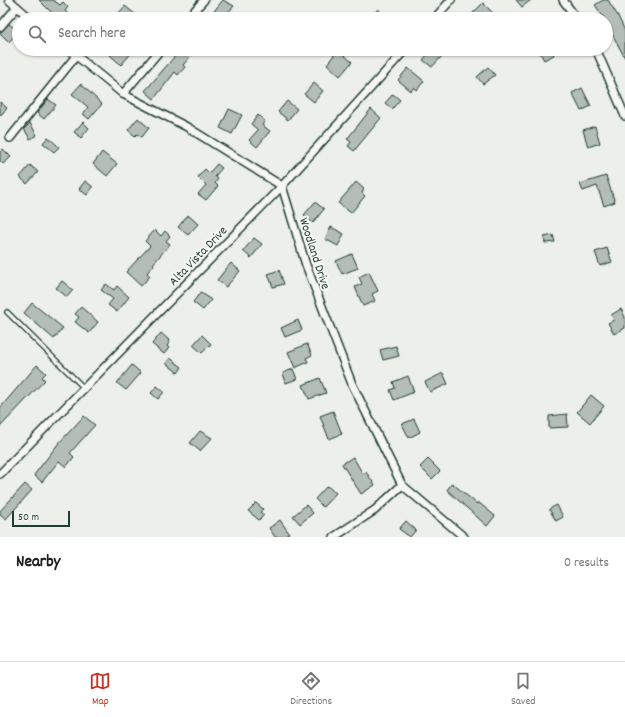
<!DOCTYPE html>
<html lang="en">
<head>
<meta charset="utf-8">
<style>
	body { margin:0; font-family:Dekko,sans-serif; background:#f6f6f6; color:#202124 }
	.scale { position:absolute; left:12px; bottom:10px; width:58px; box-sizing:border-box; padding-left:4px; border:2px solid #1f3d34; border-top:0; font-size:11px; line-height:14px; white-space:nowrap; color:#1f3d34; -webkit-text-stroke:3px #f6f6f2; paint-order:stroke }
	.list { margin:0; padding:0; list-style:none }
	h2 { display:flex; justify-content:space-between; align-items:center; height:52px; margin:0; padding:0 16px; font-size:17px }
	h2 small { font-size:13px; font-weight:400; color:#757577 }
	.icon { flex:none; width:22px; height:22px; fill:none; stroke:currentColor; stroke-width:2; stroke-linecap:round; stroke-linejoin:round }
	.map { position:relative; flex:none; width:625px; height:537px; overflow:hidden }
	.search { position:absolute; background:#fff; box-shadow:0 1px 3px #0004; left:12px; right:12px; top:12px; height:44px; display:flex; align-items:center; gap:10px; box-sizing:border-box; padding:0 14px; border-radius:22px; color:#757577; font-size:15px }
	.sheet { height:124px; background:#fff }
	nav { display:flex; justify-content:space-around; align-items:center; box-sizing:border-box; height:56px; border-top:1px solid #e0e0e0; background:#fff; font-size:11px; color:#757577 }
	nav a { display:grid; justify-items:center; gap:2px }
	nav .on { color:#c8321e }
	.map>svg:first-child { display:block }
</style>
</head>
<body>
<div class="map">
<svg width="625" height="537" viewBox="0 0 625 537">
	<rect width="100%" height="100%" fill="#edefea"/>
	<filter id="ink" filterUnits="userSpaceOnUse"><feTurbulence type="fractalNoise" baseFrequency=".025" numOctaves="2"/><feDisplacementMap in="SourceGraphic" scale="8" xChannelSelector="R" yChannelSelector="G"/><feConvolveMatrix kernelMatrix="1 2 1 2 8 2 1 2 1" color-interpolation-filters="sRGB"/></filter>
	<g filter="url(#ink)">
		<g fill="#b4bdb8" stroke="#1f3d34">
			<path d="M39 0H53L60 5 63 2 68 7 65 11 74 19H58Z"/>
			<path d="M223 0 234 6 223 18 214 11Z"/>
			<path d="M516 0H531L522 7Z"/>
			<path d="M603 0H608L618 16 625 31V58L611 32 613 31 595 5Z"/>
			<path d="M483 3 496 16 493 19H467Z"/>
			<path d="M125 6 141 19H122L117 15Z"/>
			<path d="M378 9 389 19H369Z"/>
			<path d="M9 24 18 31 9 42 0 33Z"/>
			<path d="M116 49H135L121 65 110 55Z"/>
			<path d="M181 49H197L183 65 185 67 178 75 175 72 154 99 145 91Z"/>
			<path d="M432 49H435L443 55 432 67 423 60Z"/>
			<path d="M538 49H551L554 55 544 60Z"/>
			<path d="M338 50 352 62 340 76 327 64Z"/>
			<path d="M488 67 495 75 483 84 477 77Z"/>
			<path d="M408 68 424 81 417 90 414 87 411 91 398 80Z"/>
			<path d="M314 83 323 91 314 102 304 94Z"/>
			<path d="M81 84 102 104 89 119 83 114 88 107 72 94Z"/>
			<path d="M582 88 591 106 581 111 572 93Z"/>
			<path d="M393 94 400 100 392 109 385 103Z"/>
			<path d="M48 99 56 105 44 119 37 113Z"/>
			<path d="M287 101 297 109 288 120 278 112Z"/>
			<path d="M0 102 7 108 0 116Z"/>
			<path d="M229 109 242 115 232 134 220 128Z"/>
			<path d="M371 109 381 118 354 151 348 146 351 142 347 139Z"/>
			<path d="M258 115 265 121 262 125 270 131 257 147 249 140 258 130 251 124Z"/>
			<path d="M138 118 149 128 142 137 137 134 135 136 128 130Z"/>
			<path d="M83 122 89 128 81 138 74 132Z"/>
			<path d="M30 123 37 135 30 139 24 129Z"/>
			<path d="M595 126 600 143 588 147 583 130Z"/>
			<path d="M48 137 59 147 54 152 43 143Z"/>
			<path d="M3 149 11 157 3 164 0 161V152Z"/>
			<path d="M102 152 117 164 107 176 93 164Z"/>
			<path d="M217 164 222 168 215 176 218 179 215 183 218 186 206 200 198 194 206 185 198 177 205 169 209 173Z"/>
			<path d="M30 165 38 172 27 184 20 177Z"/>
			<path d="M606 176 615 202 604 206 597 186 583 191 580 184Z"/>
			<path d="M85 181 93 187 87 195 79 189Z"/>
			<path d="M356 182 364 189 362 193 365 196 351 213 338 203Z"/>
			<path d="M315 202 324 209 313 223 304 215Z"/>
			<path d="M188 215 198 224 188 235 178 227Z"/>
			<path d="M331 227 344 234 338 246 325 239Z"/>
			<path d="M155 230 161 236 165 231 170 236 166 241 170 244 153 264 154 265 147 273 150 276 141 286 126 272 150 246 145 241Z"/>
			<path d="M553 235 555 242 545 243 544 237Z"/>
			<path d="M254 238 262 244 251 258 243 251Z"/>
			<path d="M607 248 612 262 600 266 595 252Z"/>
			<path d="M352 254 358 268 342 274 336 261Z"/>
			<path d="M231 263 240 271 226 287 217 280Z"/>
			<path d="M279 270 284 284 273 287 268 274Z"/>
			<path d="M369 272 378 291 372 294 375 301 363 306 355 287 362 284 359 277Z"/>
			<path d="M62 281 73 290 67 297 56 288Z"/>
			<path d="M106 284 114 290 117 286 129 297 117 312 108 305 113 299 101 290Z"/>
			<path d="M201 292 211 300 203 310 193 302Z"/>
			<path d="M32 303 63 328 54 339 24 313Z"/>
			<path d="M81 307 98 322 89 333 75 322 79 317 75 314Z"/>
			<path d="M621 309 625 317V328L614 334 608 323 614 320 611 315Z"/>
			<path d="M298 320 302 330 285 337 281 328Z"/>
			<path d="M161 333 170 341 167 346 169 348 164 354 152 344Z"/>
			<path d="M202 335 211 344 202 353 193 345Z"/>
			<path d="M307 344 312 355 306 358 308 362 295 368 288 352Z"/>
			<path d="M396 346 399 356 383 360 380 350Z"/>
			<path d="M170 358 182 367 178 373 166 363Z"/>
			<path d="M37 365 46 373 42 377 45 380 0 427V408Z"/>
			<path d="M132 365 141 373 126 390 117 383Z"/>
			<path d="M293 369 297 379 286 383 283 373Z"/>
			<path d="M443 373 448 384 430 392 425 382Z"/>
			<path d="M408 376 414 392 394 400 390 390 395 388 393 382Z"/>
			<path d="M320 378 326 393 309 399 303 385Z"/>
			<path d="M157 386 164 392 158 399 151 393Z"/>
			<path d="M591 395 604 406 590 423 577 412Z"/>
			<path d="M333 411 342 434 329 439 320 416Z"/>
			<path d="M567 414 568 427 549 428V416Z"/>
			<path d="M84 416 95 425 70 453 74 457 66 467 59 461 42 482 34 475 58 444Z"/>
			<path d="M414 419 420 432 409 438 402 424Z"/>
			<path d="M200 431 212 438 200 451 190 443Z"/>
			<path d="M353 457 363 474 366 472 375 485 361 494 342 464Z"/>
			<path d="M428 459 440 471 432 479 420 467Z"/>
			<path d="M452 483 477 504 478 502 495 516 487 526 447 490Z"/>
			<path d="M25 484 32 490 6 519 0 514V511Z"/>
			<path d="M327 486 336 493 323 507 315 499Z"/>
			<path d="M256 503 263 509 260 512 264 515 259 520 248 511Z"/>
			<path d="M306 505 313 513 300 524 293 516Z"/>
			<path d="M557 505 563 517 556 521 549 509Z"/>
			<path d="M280 520 289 533 284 537H275L269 528Z"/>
			<path d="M406 521 416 530 410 537 399 529Z"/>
		</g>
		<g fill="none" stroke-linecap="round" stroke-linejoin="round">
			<g stroke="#1f3d34" stroke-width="6">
				<path id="lane" d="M7 312 84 388"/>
			</g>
			<g stroke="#1f3d34" stroke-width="10">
				<g id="street">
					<path d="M9 0 31 19"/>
					<path d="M563 0 577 19"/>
					<path d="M187 19 204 0"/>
					<path d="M434 19 451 0"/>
					<path d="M0 27 17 7"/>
					<path d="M68 49 123 94 187 127 282 186 306 265 352 384 402 485 464 537"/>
					<path d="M596 49 625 116"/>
					<path d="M123 94 161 49"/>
					<path d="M10 138 76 56"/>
					<path d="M0 474 282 186 406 49"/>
					<path d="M334 537 375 510 402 485"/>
				</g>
			</g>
			<use href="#lane" stroke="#f6f6f2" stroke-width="3.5"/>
			<use href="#street" stroke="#f6f6f2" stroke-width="7"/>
		</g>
	</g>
	<g text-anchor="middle" stroke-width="4" stroke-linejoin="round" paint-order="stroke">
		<g font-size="13" fill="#1f3d34" stroke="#f6f6f2">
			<text transform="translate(316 253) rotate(72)" y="5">Woodland Drive</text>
			<text transform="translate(197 255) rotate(-46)" y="5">Alta Vista Drive</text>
		</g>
	</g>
</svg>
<div class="scale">50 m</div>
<div class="search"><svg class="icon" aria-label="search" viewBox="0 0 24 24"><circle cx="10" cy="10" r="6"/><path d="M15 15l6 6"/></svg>Search here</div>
</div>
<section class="sheet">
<h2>Nearby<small>0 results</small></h2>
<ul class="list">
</ul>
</section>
<nav>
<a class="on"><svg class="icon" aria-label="map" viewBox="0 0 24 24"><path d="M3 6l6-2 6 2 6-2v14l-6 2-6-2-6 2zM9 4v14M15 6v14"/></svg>Map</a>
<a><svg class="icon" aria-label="directions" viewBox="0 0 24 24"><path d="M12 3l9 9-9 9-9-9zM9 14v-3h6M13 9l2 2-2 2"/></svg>Directions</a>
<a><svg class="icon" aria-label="saved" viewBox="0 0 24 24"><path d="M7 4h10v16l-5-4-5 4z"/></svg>Saved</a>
</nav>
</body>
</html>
